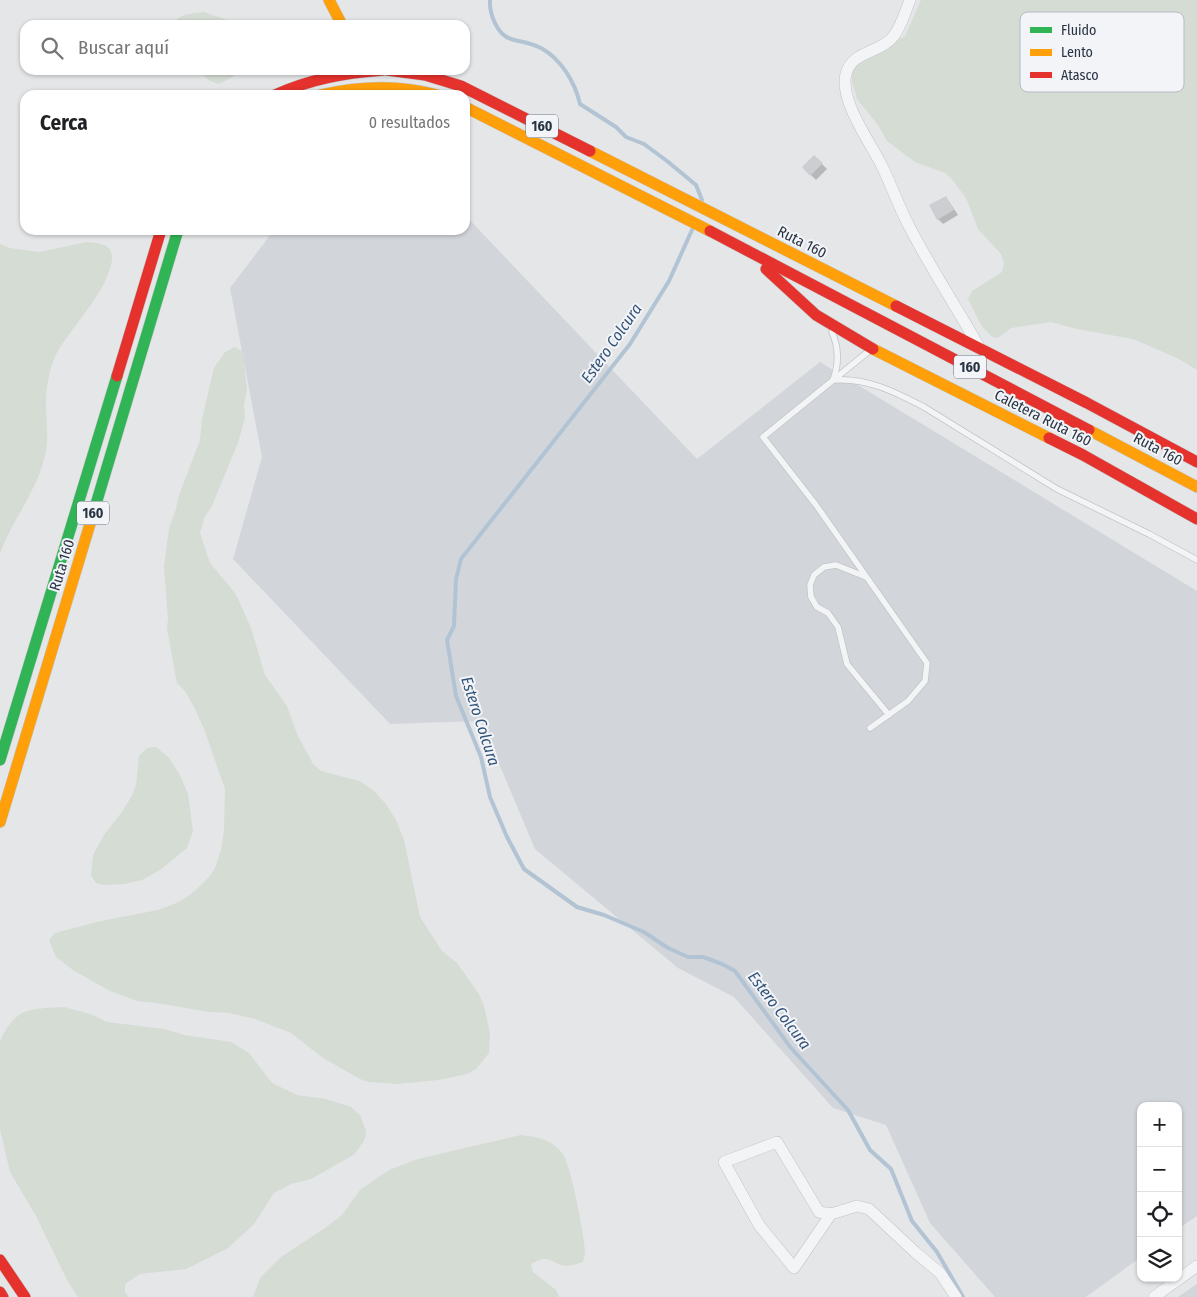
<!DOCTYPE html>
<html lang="es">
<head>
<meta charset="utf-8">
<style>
	body { margin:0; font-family:"Fira Sans Condensed",sans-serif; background:#f2f2f2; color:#202124 }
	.controls { position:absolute; right:15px; bottom:15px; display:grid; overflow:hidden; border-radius:10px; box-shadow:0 1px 4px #0004 }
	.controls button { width:45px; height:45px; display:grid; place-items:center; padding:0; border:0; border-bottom:1px solid #e0e0e0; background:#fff; color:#202124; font:25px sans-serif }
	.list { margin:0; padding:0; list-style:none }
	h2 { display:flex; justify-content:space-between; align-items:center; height:65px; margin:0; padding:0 20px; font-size:21px }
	h2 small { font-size:16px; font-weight:400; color:#757577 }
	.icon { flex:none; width:28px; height:28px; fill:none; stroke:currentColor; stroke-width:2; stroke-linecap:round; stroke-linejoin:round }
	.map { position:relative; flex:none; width:1197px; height:1297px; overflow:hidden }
	.search { position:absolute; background:#fff; box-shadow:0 1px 4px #0004; left:20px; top:20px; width:450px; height:55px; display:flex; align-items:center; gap:12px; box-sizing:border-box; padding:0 18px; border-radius:15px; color:#757577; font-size:19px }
	.panel { position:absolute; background:#fff; box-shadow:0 1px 4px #0004; left:20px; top:90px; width:450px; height:145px; border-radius:15px }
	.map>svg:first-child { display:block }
</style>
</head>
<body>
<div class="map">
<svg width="1197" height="1297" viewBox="0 0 1197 1297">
	<rect width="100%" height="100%" fill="#e4e6e8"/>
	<g fill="#d2d6db">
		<path d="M465 215 697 459 820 362 1197 591V1216L1178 1229V1106H1141V1257L1086 1297H995L930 1223 886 1125 833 1108 734 997 678 968 535 849 481 721 390 724 233 559 262 457 230 288 274 230H465Z"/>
		<path d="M1197 1284V1297H1178Z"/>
	</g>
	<g fill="#d5dcd4">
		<path d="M921 0H1197V370L1179 359 1133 339 1077 329 1051 322 1011 328 998 338 992 337 981 325 968 299 972 291 1002 272 1004 263 1001 254 978 229 966 198 951 178 945 173 915 162 887 141 878 125 857 99 852 82V74L856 67 867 56 905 36Z"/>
		<path d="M204 12 241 25H173C179 13 192 14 204 12Z"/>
		<path d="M198 70H246C236 73 229 80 219 84L210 81Z"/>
		<path d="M87 242C98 243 112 243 112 258 111 286 73 326 59 349 51 362 47 382 46 397 45 415 49 432 46 450 40 488 12 519 0 554V244L10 248 39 252Z"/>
		<path d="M235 347 243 352 247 389 244 406 245 418 238 443 211 508 205 516 200 533 210 563 235 593 239 601 251 628 265 675 287 706 297 734 313 764 321 771 359 781 374 791 386 804 396 820 404 840 420 917 442 951 457 963 479 994 484 1006 490 1033 489 1053 476 1069 467 1074 439 1080 397 1084 369 1082 360 1079 323 1058 291 1033 255 1019 229 1013 209 1012 157 1003 137 1001 110 991 73 970 56 957 49 940 55 933 101 921 158 910 179 902 195 891 209 877 215 868 221 850 224 830 225 789 204 729 195 709 185 691 177 683 175 673 167 628 168 618 164 567 169 528 176 509 178 498 200 440 202 419 214 368 225 352Z"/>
		<path d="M156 747 169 758 180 775 188 794 193 831 187 848 160 870 142 880 124 884 104 885 96 883 91 875 93 855 104 835 122 812 133 794 136 785 139 756 147 748Z"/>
		<path d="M64 1007 90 1014 107 1022 164 1029 185 1035 231 1042 249 1053 272 1083 297 1095 326 1099 351 1107 360 1115 366 1131 365 1139 355 1154 311 1179 291 1184 274 1193 254 1224 228 1248 186 1269 140 1274 125 1284V1293L129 1297H78L67 1280 36 1216 10 1172 0 1129V1042C15 1007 29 1009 64 1007Z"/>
		<path d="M521 1135C537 1137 551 1139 562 1153 571 1164 584 1234 585 1251 585 1254 584 1258 583 1262 579 1263 572 1266 567 1266 551 1265 551 1252 531 1264L533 1272 556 1290 559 1297H253L260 1278 281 1257 325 1228 342 1215 360 1190 389 1170 418 1159Z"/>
	</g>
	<g fill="#0003">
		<path d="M814 156 827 169 816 180 803 167Z"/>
		<path d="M946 197 958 215 943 224 938 219Z"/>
	</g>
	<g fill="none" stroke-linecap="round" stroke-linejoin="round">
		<g stroke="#b2c4d4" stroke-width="4">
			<path d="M490 0C489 13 497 35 511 39 521 42 531 43 541 48 561 59 575 82 580 104L616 127 626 137 644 144 667 161 696 185 702 200"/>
			<path d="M692 230 669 281 630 344 461 559 456 579 454 626 447 640 456 696 481 757 490 797 507 837 524 869 577 907 604 915 644 932 668 948 688 957H703L722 964 735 971 791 1048 848 1110 870 1150 891 1169 912 1221 937 1252 963 1297"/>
		</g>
	</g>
	<g fill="#ccced1">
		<path d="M814 155 823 163 810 176 802 167Z"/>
		<path d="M946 196 954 210 937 220 929 205Z"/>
	</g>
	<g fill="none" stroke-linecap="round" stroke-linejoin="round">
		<g stroke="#c2c4c6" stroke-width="7">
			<g id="lane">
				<path d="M832 332C839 348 839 364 833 380 866 377 895 392 924 407L1057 489 1149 534 1197 560"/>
				<path d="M869 351 763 437 816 505 927 663 925 681 908 701 870 728"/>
				<path d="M866 577 836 565 824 567 814 575 810 585 811 597 817 607 828 613 838 627 847 664 889 715"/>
			</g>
		</g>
		<g stroke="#c2c4c6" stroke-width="12">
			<g id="street">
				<path d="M910 0C905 12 901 28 892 38 879 53 852 51 846 74 839 101 871 143 883 168 892 187 899 207 909 226 930 267 955 305 978 345"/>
				<path d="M831 1214 794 1268 759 1225 724 1162 777 1142 819 1212 831 1214 857 1206 869 1209 915 1252 940 1273 956 1297"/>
				<path d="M1154 1297 1197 1266"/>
			</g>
		</g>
		<g stroke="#c2c4c6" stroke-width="12">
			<g id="fast">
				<path d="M93 514 178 230"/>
				<path d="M0 760 117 376"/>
			</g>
		</g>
		<g stroke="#c2c4c6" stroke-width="12">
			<g id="slow">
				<path d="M329 0 342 25"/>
				<path d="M320 95C360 86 398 84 437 95"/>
				<path d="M465 107 710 231"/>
				<path d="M590 151 896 306"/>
				<path d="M873 349 1049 438"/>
				<path d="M1089 430 1197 487"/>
				<path d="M0 822 93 514"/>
			</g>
		</g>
		<g stroke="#c2c4c6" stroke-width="12">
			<g id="jam">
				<path d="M387 70 425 75 461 86 590 151"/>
				<path d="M275 95C310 79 345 73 383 70"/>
				<path d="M710 231 1089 430"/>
				<path d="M766 269 816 315 873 349"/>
				<path d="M896 306 1087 403 1197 462"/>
				<path d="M117 376 161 230"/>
				<path d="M1049 438 1083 455 1197 519"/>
				<path d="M0 1260 25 1297"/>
				<path d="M0 1292 3 1297"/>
			</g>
		</g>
		<use href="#lane" stroke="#f3f4f6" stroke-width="5.5"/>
		<use href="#street" stroke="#f3f4f6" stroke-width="11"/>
		<use href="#fast" stroke="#30b455" stroke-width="11"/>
		<use href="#slow" stroke="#ff9f0a" stroke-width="11"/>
		<use href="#jam" stroke="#e5322d" stroke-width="11"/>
	</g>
	<g text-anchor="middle" stroke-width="4" stroke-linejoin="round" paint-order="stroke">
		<g fill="#f2f4f8" stroke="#656e79" stroke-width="1">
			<rect x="526" y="114.5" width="32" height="23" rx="4"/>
			<rect x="954" y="355.5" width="32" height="23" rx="4"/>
			<rect x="77" y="501.5" width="32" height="23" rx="4"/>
		</g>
		<g font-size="14" font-weight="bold" fill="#293443">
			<text x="542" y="131">160</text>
			<text x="970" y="372">160</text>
			<text x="93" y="518">160</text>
		</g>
		<g font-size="15" fill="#293443" stroke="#f2f4f8">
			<text transform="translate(802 242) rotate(27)" y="5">Ruta 160</text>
			<text transform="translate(1043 418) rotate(27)" y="5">Caletera Ruta 160</text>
			<text transform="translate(1158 449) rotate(28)" y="5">Ruta 160</text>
			<text transform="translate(62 565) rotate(-73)" y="5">Ruta 160</text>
		</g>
		<g font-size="16" font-style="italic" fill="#335478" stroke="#f2f4f8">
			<text transform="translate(611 343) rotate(-55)" y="6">Estero Colcura</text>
			<text transform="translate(481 721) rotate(72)" y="6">Estero Colcura</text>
			<text transform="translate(780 1010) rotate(53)" y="6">Estero Colcura</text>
		</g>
	</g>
	<rect x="1020" y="12" width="164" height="80" rx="8" fill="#f2f4f8" stroke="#b6bac2" stroke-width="1"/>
	<rect x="1030" y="27" width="22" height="6" fill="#30b455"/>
	<rect x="1030" y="49" width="22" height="7" fill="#ff9f0a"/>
	<rect x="1030" y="72" width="22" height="6" fill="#e5322d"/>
	<g font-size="14" fill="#293443">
		<text x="1061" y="35">Fluido</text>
		<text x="1061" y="57">Lento</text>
		<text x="1061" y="80">Atasco</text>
	</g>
</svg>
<div class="controls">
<button>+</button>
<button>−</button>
<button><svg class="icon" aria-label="locate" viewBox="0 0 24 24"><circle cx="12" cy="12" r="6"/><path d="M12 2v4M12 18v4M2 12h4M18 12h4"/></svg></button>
<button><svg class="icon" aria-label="layers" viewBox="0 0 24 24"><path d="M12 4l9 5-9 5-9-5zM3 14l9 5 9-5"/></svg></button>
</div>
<div class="search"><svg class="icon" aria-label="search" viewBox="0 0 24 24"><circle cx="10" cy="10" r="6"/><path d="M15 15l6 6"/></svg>Buscar aquí</div>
<section class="panel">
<h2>Cerca<small>0 resultados</small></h2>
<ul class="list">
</ul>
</section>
</div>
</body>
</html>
